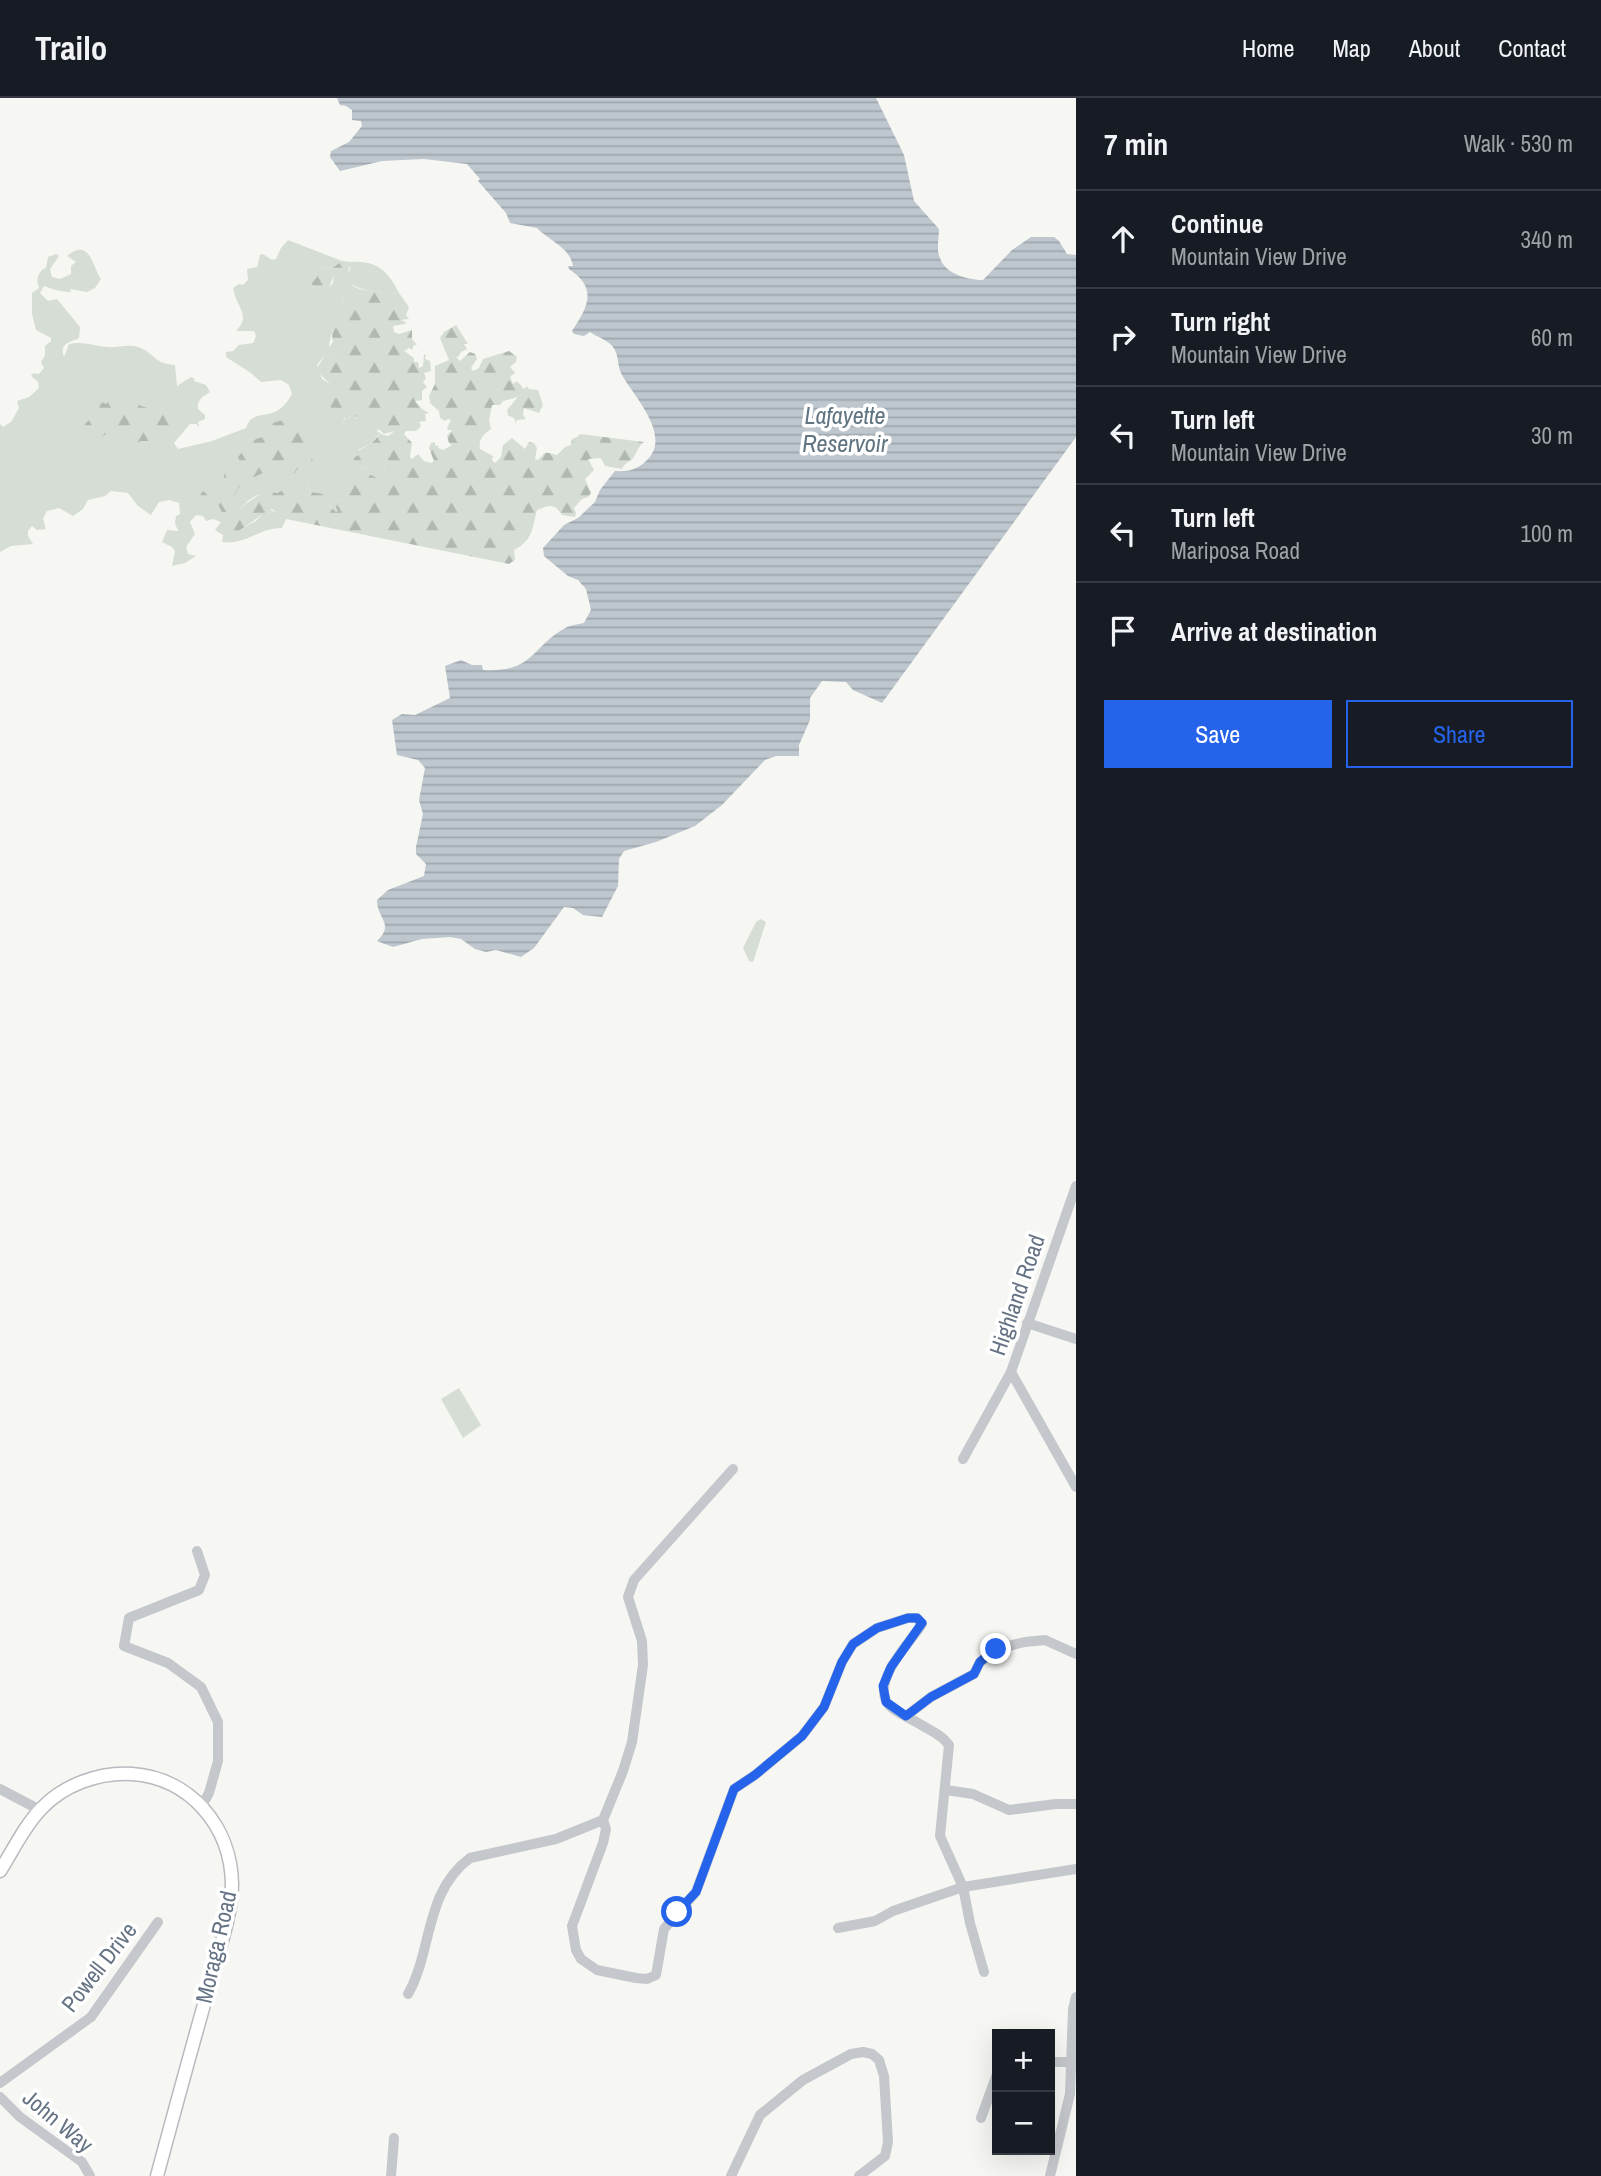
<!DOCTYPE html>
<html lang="en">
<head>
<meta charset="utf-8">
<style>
	body { margin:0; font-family:"Archivo Narrow",sans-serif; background:#242831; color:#f1f3f6 }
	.controls { position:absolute; right:21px; bottom:21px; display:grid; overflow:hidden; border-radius:0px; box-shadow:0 7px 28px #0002 }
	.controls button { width:63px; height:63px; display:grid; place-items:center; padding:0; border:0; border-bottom:2px solid #363941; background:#171b24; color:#f1f3f6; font:35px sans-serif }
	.stop { position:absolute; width:21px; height:21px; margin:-16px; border:5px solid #2563eb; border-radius:50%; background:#fff }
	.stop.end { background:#2563eb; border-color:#fff; box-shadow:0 2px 7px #0008 }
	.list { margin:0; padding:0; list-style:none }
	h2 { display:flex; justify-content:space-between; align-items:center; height:91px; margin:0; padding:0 28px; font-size:30px }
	h2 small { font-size:23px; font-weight:400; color:#9ea1a6 }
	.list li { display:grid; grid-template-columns:46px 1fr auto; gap:21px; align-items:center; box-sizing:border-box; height:98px; padding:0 28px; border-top:2px solid #363941 }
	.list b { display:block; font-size:26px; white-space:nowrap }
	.list p { margin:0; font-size:23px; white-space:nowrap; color:#9ea1a6 }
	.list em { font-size:23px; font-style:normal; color:#9ea1a6 }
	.actions { display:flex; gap:14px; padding:21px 28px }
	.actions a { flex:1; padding:16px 0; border:2px solid #2563eb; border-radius:0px; text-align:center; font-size:24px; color:#2563eb }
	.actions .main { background:#2563eb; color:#fff }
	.icon { flex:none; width:38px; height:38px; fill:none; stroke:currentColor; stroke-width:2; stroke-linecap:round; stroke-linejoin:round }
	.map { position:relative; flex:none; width:1076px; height:2078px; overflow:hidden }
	header { display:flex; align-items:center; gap:42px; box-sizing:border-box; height:98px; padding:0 35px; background:#171b24; border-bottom:2px solid #363941 }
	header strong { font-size:33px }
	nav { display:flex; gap:38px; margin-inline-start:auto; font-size:24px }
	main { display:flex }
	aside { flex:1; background:#171b24 }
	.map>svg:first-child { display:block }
</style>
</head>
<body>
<header>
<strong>Trailo</strong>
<nav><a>Home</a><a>Map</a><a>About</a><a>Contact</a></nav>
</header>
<main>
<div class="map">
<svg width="1076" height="2078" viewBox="0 0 1076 2078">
	<defs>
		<pattern id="forest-firs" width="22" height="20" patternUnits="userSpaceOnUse" patternTransform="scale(1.75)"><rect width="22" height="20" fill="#d6ddd4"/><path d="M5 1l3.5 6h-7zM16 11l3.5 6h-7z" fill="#b1b8b2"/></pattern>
		<pattern id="park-tufts" width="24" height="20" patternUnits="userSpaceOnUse" patternTransform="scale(1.75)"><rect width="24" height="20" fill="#d6ddd4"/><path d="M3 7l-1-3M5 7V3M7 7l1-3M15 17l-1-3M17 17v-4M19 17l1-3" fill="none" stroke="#b1b8b2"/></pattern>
		<pattern id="water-rules" width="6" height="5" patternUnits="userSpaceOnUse" patternTransform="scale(1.75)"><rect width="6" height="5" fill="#bec7cd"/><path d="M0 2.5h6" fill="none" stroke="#9ea6ac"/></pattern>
	</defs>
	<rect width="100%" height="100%" fill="#f6f6f3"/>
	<g fill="#d6ddd4">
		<path d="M288 142 342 163 331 171 325 168 316 174 317 179 311 186 313 189H329L333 185 334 176 344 179 350 172V164C377 162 388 173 399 195 383 196 367 194 352 187L345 191 342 202 345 209 342 210C335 222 331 235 329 248L333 255 332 258 325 257 317 267 322 281 330 286 335 323 343 325 346 319 349 321 351 318H355L357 321 361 318 365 324 372 327V330L378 331 377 333 383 337 379 336 372 345 358 352 359 357 351 370 359 374 361 369 367 370 375 363H381L386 369 379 381 367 378 349 397V399L338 403 339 413 336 414 331 409 328 398 311 394 306 385C298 384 294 390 286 393 278 396 272 393 264 395 246 399 231 417 232 436L256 423 267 411 282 416 286 421 282 430C260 429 247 447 222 444L223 437 215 432 221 424 213 421 206 423 203 418 196 417 190 424 195 436 186 449 188 456 196 458 185 465 172 468 175 453 172 449 162 444 167 432 178 433 175 425 176 418 180 416 179 405 169 402 159 404 151 417 138 408 128 395 111 393 105 398 88 402 83 411 73 418 59 410 47 413 43 421 46 431 37 432 32 428 28 433V438L33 446 11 448 0 454V326L3 329 11 324 19 310 17 303 29 299 39 290 38 284 31 278 33 275 39 276 44 270 41 264 45 257V248L51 243V240L36 232 32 216V195L39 190C36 181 37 178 43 171L46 170 48 159 56 156 59 158 50 171 52 179 60 181 71 176V168L76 164 67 158C90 139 92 168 101 181L95 190 87 194 70 191 71 194C62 194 52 191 44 188L40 195 48 203 57 201 80 229 79 240C69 245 59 245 64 259L69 246C84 243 93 248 107 249 118 250 130 245 141 250 157 258 153 265 175 267L177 288 191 279 195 281 194 283 206 287 210 294C203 299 197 301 198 311L205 317V321L198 324 199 329 196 326H190L174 345 178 351 212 343 246 330C251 314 263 319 275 314 283 310 288 303 292 296L289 287 281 282 261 284 251 275 226 259V254L233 253 239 247 253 245 256 238 254 233H236C252 217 236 209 233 190L239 186 243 187 248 182 247 171 257 169 260 157 263 156 272 162 276 161 281 150Z"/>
		<path d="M459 1290 481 1327 463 1340 441 1301Z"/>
	</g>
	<g fill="url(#forest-firs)">
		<path d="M342 163 353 164H351L347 177 338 181 334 177 329 189 321 191 313 189 311 186 317 179 316 174 325 168 331 171Z"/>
		<path d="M346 187C354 187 357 191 364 192 375 194 387 196 399 195L409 209 406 217 409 221 401 222 406 224 405 226 393 228 394 234 399 236 412 232V241L417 247H414L412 252 409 250 404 253 414 260V264H418L419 269 417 271 423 268 424 256 426 257 425 261 430 263 431 273 424 275 426 280 423 284 427 289 422 293V302L415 303 422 311 429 315 425 316 426 323 419 324 421 328 416 333H406L404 336 412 345 410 359 412 361 418 356 424 363 431 365 434 363 429 350 431 345 435 344V348L438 347V350L443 352 452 347 449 345 447 338 452 332H448L447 330 451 322 448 321 445 323 440 320 439 313 430 305 429 298 435 286V268L449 262 440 240 444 234 456 227 468 246H464L467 251 461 254 458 259H456L460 263 470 254 475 256 477 261 471 270 473 273 479 270 483 261 509 253 517 259 516 264 510 269 515 275 510 279 513 286 517 283 524 291 527 288 529 291 538 292 543 307 539 315 524 310 523 317 526 321 517 322 515 326V321L508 317 507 312 518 299 503 303 500 307H492L489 323 491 331C484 336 478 341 480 351L493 358 492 362 495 365 501 359 503 347 512 340 525 351 529 344 534 345 537 350 535 361 538 362C547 353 543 354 557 357L565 349 571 347 572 341 577 339 580 336 644 344C638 348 637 355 633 360 628 366 625 364 622 371L605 368 601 360 588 361 594 372 585 381 591 395 588 399 582 401 574 410 576 415 575 419 562 417C554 404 548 408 537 412 532 431 533 442 514 452L515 462 509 466 286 421 272 411C260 416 248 429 232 436L229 432 231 427 229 423 245 406 262 395 259 392 263 385 266 384 271 393 277 395 301 384 306 385 311 394 329 397 331 409 336 414 338 413 336 410 338 403 349 399V397L343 396 341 387 345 382 353 377 365 381 367 377 365 374 379 381 386 369 381 363H375L367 370 362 369 360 374H353L350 370 355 359 359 357 356 354 372 345 380 336 388 338 395 333 384 336 380 332 372 330V327L363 324 361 319 359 321 355 318H351L348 321 345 319 342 327 336 328 330 314 331 308 323 304 326 296 329 294 330 286 316 272 325 257 332 258 333 256 329 249 333 244C330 236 336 228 332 219L339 208 345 209 342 202Z"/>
		<path d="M126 296 141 308 175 318 180 326 175 336 164 334 155 343H140L135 348C123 346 119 341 118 329L111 326 106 336 100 340 85 333V326L89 322 81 306 85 300 95 301 106 306 110 301 119 303Z"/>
		<path d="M301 320 308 327 307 331C312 339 312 348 308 356L313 362 310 366 297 371 295 375 289 378 278 376V367L275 364C265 379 250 377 239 389 233 397 232 407 226 414H222L217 405 211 408 209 413H205L207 407 198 400 203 393 208 397 212 396 214 399 217 393 230 387 229 381 224 380V369H230L234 375 242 373 243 370 238 359C247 349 251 340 265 339L268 336V327C280 322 288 319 300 326Z"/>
	</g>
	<path fill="url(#park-tufts)" d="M761 821 766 824 753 864 749 863 743 850 756 824Z"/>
	<path fill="url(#water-rules)" d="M337 0H876L904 57 914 103 939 131C939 140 936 152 940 160 945 176 968 182 983 182L1012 152 1031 139H1054L1059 143 1067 156 1076 157V339L882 605 853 592 846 584 822 583 810 600V622L799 647V658H776L765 662 722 707 695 728 656 744 624 753 619 761 618 788 602 819 583 817 573 810 564 809 534 850 521 859 496 852 486 854 475 851 461 841 450 839 422 841 393 849 377 843C395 826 377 821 377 802L388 792 424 778 426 766 416 756V749L423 716 419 702 425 670 418 662 397 657 392 622 402 616 415 617 450 600 445 568 461 562 472 567H482L483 572C535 575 531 548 567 529 572 527 579 526 584 525L591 512 586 491 578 482 568 478 544 458 543 450 564 427 578 420 595 404 600 392 615 373C627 374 637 372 646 363 674 338 632 297 621 275 617 266 619 257 613 249 608 242 597 239 590 234L584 238 574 236 572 233C587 210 599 191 569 171L568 168H573C570 149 549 143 537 130L510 125 506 115 478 83 480 81 467 66 424 61 382 63 340 73 330 59 331 53 349 44 362 28 361 23 352 22V12L346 8 340 7Z"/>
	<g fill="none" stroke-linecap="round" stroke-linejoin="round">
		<g stroke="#b7babf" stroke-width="15">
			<path id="major" d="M0 1773C12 1754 25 1727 41 1711 63 1687 99 1674 132 1676 190 1680 231 1728 232 1786 232 1818 217 1858 209 1889 191 1952 174 2015 157 2078"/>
		</g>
		<g stroke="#c4c7cb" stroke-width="10">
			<path d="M1076 1088 1011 1274 1076 1389"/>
			<path d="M1027 1225 1076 1241"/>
			<path d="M963 1361 1011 1274"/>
			<path d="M197 1453 205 1477 199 1492 129 1520 124 1548 168 1565 201 1589 218 1624V1663L209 1695 201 1709"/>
			<path d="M906 1618 931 1599 974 1576 980 1564 996 1551 1025 1544 1045 1542 1076 1556"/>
			<path d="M0 1691 40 1712"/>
			<path d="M946 1692 973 1696 1009 1712 1056 1706H1076"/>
			<path d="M603 1722 606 1731 603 1745 572 1828 576 1852 581 1861 597 1872 636 1880 647 1881 656 1877 664 1831 696 1794 734 1691 755 1677 802 1638 824 1609 842 1564 853 1546 877 1530 908 1520H917L922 1526C910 1545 875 1578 886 1603 891 1613 908 1619 918 1625 929 1632 941 1636 949 1647L940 1738 963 1789 970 1825 984 1874"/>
			<path d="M603 1722 623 1673 632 1644 643 1567 642 1543 628 1499 634 1482 733 1371"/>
			<path d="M838 1830 875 1823 893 1813 963 1789 1076 1771"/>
			<path d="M408 1896C433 1852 424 1794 470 1760L556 1741 603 1722"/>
			<path d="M1050 1964H1071"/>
			<path d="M0 1985 91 1919 158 1824"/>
			<path d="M0 1999 20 2019 82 2064 90 2078"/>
			<path d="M981 2020 997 1976"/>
			<path d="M391 2078 394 2040"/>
			<path d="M731 2078 760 2017 803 1982 851 1956 863 1954 872 1956 879 1962 884 1978 888 2044 885 2058 859 2078"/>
			<path d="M1050 2078 1070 1996 1073 1911 1076 1899"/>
		</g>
		<use href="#major" stroke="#fff" stroke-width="12"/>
	</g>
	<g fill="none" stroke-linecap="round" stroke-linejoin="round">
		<path stroke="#2563eb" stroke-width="9" d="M677 1814 696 1794 734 1691 755 1677 802 1638 824 1609 842 1564 853 1546 877 1530 908 1520H917L922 1525 891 1569 883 1588 886 1604 906 1618 931 1599 974 1576 980 1564 996 1551"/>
	</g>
	<g text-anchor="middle" stroke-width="7" stroke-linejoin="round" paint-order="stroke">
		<g font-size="23" fill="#657384" stroke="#fff">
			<text transform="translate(1017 1197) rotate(-71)" y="8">Highland Road</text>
			<text transform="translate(216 1849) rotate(-77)" y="8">Moraga Road</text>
			<text transform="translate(99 1869) rotate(-52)" y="8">Powell Drive</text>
			<text transform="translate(58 2023) rotate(40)" y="8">John Way</text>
		</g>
		<g font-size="24" font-style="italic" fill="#607481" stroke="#fff">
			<text x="845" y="326">Lafayette<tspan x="845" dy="28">Reservoir</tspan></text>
		</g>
	</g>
</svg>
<div class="controls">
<button>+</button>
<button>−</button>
</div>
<div class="stop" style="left:677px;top:1814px"></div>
<div class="stop end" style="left:996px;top:1551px"></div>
</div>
<aside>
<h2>7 min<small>Walk · 530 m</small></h2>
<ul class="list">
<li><svg class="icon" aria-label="ahead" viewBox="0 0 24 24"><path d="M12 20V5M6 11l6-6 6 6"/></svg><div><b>Continue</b><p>Mountain View Drive</p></div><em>340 m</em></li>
<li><svg class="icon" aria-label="right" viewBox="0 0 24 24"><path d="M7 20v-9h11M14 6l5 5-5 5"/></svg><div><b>Turn right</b><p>Mountain View Drive</p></div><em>60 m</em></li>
<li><svg class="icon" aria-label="left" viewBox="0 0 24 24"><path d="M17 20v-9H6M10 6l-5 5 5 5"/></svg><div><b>Turn left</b><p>Mountain View Drive</p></div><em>30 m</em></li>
<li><svg class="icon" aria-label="left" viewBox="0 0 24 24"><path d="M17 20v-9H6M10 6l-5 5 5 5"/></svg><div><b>Turn left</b><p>Mariposa Road</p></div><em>100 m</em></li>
<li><svg class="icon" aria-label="arrive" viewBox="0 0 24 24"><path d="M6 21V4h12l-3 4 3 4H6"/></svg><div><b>Arrive at destination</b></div></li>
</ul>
<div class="actions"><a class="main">Save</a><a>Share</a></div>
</aside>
</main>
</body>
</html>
